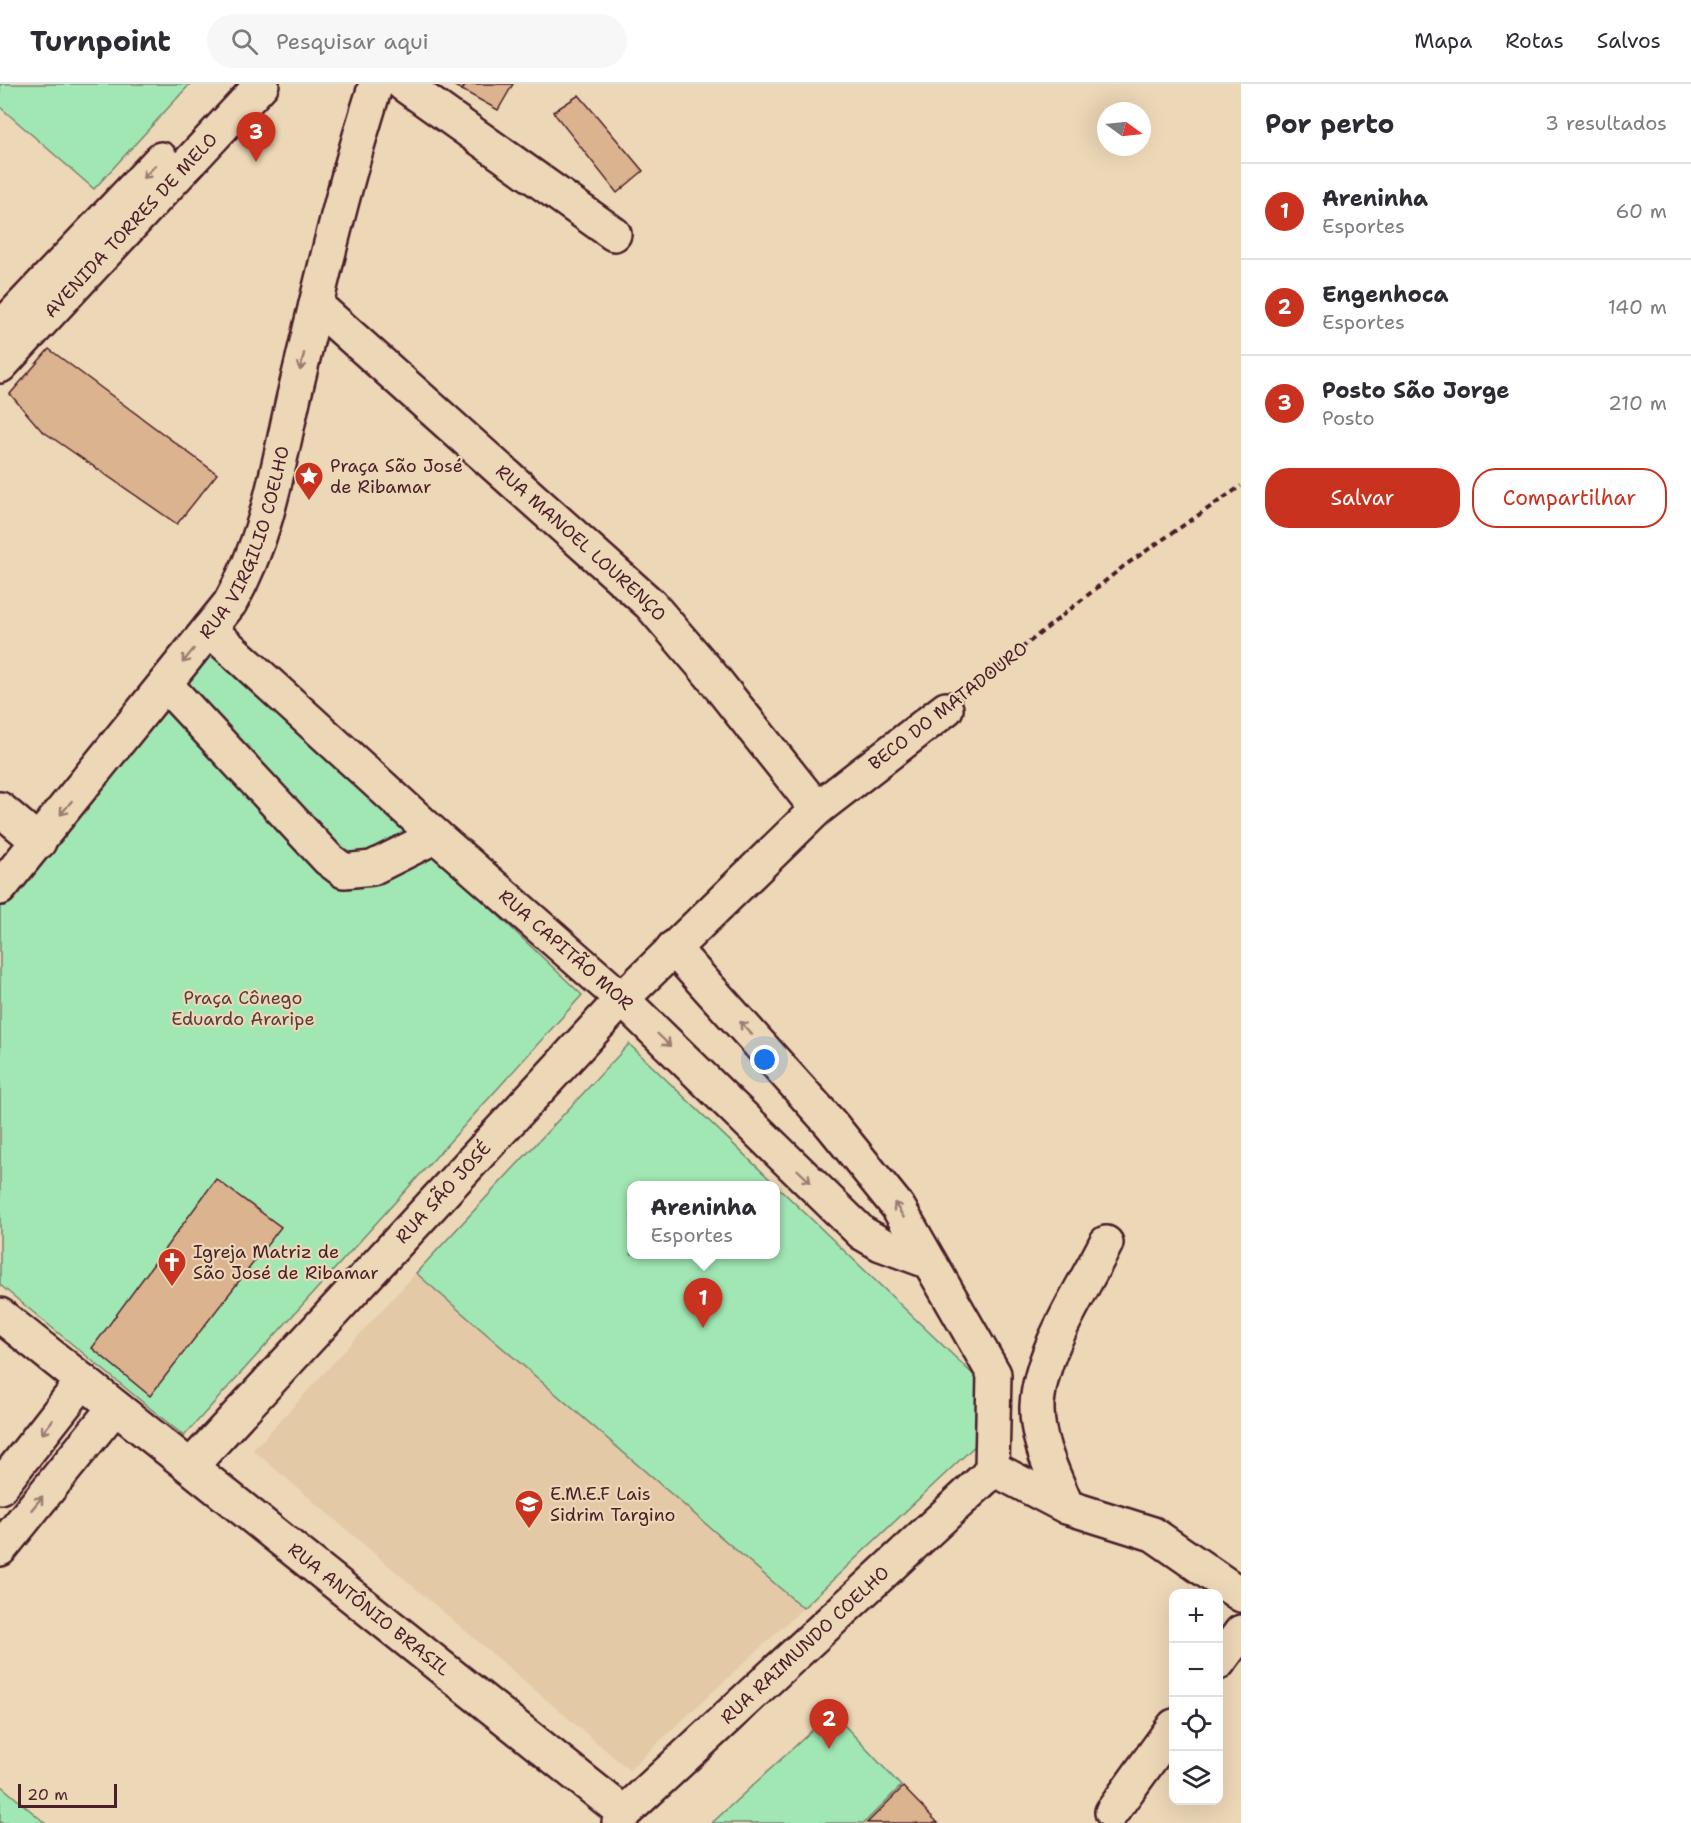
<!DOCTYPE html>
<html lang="pt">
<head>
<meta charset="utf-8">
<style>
	body { margin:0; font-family:"Shantell Sans",sans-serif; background:#f7f7f7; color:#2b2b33 }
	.controls { position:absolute; right:18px; bottom:18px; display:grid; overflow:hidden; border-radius:12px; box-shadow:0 6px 24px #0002 }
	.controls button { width:54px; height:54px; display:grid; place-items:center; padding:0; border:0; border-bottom:2px solid #e1e1e2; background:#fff; color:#2b2b33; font:30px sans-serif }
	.compass { position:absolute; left:1097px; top:18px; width:54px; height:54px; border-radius:50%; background:#fff; box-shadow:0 6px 24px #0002; rotate:105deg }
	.scale { position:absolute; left:18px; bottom:15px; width:99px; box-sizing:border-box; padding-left:6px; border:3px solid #4a1f2b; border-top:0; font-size:16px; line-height:21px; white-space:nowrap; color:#4a1f2b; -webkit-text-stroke:4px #ecd7b6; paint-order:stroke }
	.you { position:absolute; left:765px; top:976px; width:21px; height:21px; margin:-15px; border:4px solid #fff; border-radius:50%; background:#1a73e8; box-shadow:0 0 0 9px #1a73e833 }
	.badge { display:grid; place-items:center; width:39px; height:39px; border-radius:50%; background:#c8321e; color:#fff; font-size:20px; font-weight:700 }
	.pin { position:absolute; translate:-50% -50px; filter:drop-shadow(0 2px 3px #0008) }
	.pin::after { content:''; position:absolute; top:32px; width:21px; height:18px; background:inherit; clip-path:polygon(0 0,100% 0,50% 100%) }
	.popup { position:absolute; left:627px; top:1097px; width:153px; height:78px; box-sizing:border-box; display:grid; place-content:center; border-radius:12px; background:#fff; filter:drop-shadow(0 2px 4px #0005); font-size:20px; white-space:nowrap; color:#7c7c81 }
	.popup b { font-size:22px; color:#2b2b33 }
	.popup::after { content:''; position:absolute; left:50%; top:100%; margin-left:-12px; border:12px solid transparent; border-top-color:#fff }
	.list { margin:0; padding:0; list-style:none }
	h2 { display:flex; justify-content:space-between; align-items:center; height:78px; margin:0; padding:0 24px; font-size:26px }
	h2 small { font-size:20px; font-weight:400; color:#7c7c81 }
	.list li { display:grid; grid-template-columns:39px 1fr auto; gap:18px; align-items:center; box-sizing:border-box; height:96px; padding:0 24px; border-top:2px solid #e1e1e2 }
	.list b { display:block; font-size:22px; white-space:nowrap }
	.list p { margin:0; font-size:20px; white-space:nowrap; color:#7c7c81 }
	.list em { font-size:20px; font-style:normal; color:#7c7c81 }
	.actions { display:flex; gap:12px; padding:18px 24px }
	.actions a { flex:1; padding:14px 0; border:2px solid #c8321e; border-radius:24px; text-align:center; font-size:21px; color:#c8321e }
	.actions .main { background:#c8321e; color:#fff }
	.icon { flex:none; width:33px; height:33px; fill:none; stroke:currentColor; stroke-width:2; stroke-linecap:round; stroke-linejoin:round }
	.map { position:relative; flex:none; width:1241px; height:1739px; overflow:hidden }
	header { display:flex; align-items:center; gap:36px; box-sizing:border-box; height:84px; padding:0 30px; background:#fff; border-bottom:2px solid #e1e1e2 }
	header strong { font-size:28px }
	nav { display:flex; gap:33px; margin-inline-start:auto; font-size:21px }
	.search { width:420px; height:54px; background:#f7f7f7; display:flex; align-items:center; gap:15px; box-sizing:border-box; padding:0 21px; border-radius:33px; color:#7c7c81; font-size:22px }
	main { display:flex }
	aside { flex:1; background:#fff }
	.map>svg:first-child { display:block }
</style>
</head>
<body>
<header>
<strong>Turnpoint</strong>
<div class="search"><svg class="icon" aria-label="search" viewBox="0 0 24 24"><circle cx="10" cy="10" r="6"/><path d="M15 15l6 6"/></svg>Pesquisar aqui</div>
<nav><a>Mapa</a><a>Rotas</a><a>Salvos</a></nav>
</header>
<main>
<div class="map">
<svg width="1241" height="1739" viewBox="0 0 1241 1739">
	<rect width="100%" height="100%" fill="#ecd7b6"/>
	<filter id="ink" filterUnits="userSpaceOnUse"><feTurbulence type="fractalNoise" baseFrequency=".0167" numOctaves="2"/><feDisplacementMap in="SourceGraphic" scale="12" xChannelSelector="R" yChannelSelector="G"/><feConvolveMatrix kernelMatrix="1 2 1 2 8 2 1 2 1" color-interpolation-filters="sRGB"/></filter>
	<g filter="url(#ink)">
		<path fill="#e4c9a7" d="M416 1189 803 1524 629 1686 253 1366Z"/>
		<g fill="#a1e7b4" stroke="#768370" stroke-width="1.5" fill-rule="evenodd">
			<path d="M0 0H190L94 105 0 23Z"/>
			<path d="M214 561 582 911 184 1352 0 1201V819Z"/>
			<path d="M629 960 983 1300 979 1358 803 1524 416 1189ZM631 1102H775V1170H631Z"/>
			<path d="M832 1628 901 1702 864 1739H712Z"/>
			<path d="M0 1701 45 1739H0Z"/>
		</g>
		<g fill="#dbb38e" stroke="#4a1f2b" stroke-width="1.5">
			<path d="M451 0H466L462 6Z"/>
			<path d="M467 0H513L498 26 462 6Z"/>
			<path d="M579 11 643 87 617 109 553 28Z"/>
			<path d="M49 265 217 390 177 440 41 346 10 310Z"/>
			<path d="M216 1095 281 1143 150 1312 92 1264Z"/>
			<path d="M903 1703 938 1739H867Z"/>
		</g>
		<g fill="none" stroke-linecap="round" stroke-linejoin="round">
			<g stroke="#4a1f2b" stroke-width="38">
				<g id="minor">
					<path d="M403 0 614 150"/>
					<path id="s1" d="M316 221 650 520 710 590 817 725"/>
					<path id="s2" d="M209 545 436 752 622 915 862 1149 881 1160 927 1177"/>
					<path d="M165 600 328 775 344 787 372 784 436 752"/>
					<path d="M0 725 39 758"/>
					<path id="s3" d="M0 804 230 519C268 452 277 386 294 312 319 208 343 102 376 0"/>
					<path d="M673 864 831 1040 898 1123 994 1290 992 1384"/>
					<path id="s4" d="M0 1231 624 1729"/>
					<path id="s5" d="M191 1382 622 915 817 725 946 625"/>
					<path d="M992 1384 1067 1423 1153 1450 1241 1511"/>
					<path d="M0 1403 83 1297"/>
					<path d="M1067 1423C1054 1391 1036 1357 1037 1322 1040 1267 1082 1207 1106 1159"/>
					<path d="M0 1465 115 1323"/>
					<path d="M1218 1579 1241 1548"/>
					<path d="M1112 1728 1174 1642"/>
					<path id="s6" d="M619 1739 624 1729 986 1393 992 1384"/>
				</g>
			</g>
			<g stroke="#4a1f2b" stroke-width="38">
				<g id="major">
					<path d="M0 245 161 75"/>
					<path id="s7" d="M0 282 262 0"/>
				</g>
			</g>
			<path stroke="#4a1f2b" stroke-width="4" stroke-dasharray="6 4.5" stroke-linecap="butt" d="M972 604 1124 482 1241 402"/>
			<use href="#minor" stroke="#ecd7b6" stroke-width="33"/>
			<use href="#major" stroke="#ecd7b6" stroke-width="33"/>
		</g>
		<defs><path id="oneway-shaft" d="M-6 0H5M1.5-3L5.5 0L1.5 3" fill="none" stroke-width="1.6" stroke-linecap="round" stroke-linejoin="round" transform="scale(1.5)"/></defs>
		<g stroke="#9b7b70">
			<use href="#oneway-shaft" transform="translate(149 88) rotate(134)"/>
			<use href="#oneway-shaft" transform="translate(302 278) rotate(103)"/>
			<use href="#oneway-shaft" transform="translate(188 572) rotate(129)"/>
			<use href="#oneway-shaft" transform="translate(66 724) rotate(129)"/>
			<use href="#oneway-shaft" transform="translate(746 944) rotate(-132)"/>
			<use href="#oneway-shaft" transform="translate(664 956) rotate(44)"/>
			<use href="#oneway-shaft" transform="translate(804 1092) rotate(44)"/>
			<use href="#oneway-shaft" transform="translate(899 1126) rotate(-122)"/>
			<use href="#oneway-shaft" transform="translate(47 1343) rotate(128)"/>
			<use href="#oneway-shaft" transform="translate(37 1419) rotate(-51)"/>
		</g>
	</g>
	<defs>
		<g id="sight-pin" transform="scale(1.5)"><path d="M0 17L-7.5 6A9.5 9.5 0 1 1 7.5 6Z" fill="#c8321e" stroke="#ecd7b6"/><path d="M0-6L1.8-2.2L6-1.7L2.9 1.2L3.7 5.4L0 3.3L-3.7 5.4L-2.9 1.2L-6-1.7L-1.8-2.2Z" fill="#fff"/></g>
		<g id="church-pin" transform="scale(1.5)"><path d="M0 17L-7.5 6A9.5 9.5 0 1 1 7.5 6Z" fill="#c8321e" stroke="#ecd7b6"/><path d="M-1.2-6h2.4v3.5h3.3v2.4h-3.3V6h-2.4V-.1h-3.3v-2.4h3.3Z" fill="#fff"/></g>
		<g id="school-pin" transform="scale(1.5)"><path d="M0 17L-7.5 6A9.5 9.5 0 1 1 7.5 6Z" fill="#c8321e" stroke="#ecd7b6"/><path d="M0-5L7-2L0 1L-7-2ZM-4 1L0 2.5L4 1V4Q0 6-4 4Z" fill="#fff"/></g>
	</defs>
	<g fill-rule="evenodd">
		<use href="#sight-pin" x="309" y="392"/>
		<use href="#church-pin" x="172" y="1178"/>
		<use href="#school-pin" x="529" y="1420"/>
	</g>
	<g text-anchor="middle" stroke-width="4.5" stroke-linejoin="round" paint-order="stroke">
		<g font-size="18" fill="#4a1f2b" stroke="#ecd7b6">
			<text dy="6" stroke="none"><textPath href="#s7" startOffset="192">AVENIDA TORRES DE MELO</textPath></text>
			<text dy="6" stroke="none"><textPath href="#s3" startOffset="428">RUA VIRGILIO COELHO</textPath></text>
			<text dy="6" stroke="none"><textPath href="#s1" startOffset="356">RUA MANOEL LOURENÇO</textPath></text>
			<text transform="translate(948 622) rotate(-38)" y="6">BECO DO MATADOURO</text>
			<text dy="6" stroke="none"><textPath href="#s2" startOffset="480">RUA CAPITÃO MOR</textPath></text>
			<text dy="6" stroke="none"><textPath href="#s5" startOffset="372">RUA SÃO JOSÉ</textPath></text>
			<text dy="6" stroke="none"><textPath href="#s4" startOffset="472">RUA ANTÔNIO BRASIL</textPath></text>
			<text dy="6" stroke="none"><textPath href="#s6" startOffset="258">RUA RAIMUNDO COELHO</textPath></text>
		</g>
		<g font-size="18" fill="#4a1f2b" stroke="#ecd7b6" text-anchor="start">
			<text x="330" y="388">Praça São José<tspan x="330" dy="21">de Ribamar</tspan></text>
			<text x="193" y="1174">Igreja Matriz de<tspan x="193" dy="21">São José de Ribamar</tspan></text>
			<text x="550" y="1416">E.M.E.F Lais<tspan x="550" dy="21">Sidrim Targino</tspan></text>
		</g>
		<g font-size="18" fill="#573d40" stroke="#ecd7b6">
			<text x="243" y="920">Praça Cônego<tspan x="243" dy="21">Eduardo Araripe</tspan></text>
		</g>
	</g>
</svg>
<div class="controls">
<button>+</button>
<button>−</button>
<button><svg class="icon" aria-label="locate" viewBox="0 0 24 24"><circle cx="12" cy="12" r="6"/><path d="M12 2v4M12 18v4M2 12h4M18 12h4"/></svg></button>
<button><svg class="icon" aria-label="layers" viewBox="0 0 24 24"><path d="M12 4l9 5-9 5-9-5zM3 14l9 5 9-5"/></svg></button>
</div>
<svg class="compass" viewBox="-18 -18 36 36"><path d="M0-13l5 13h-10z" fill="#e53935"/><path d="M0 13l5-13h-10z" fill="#7c7c81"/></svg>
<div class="scale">20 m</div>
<div class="you"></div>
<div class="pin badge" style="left:703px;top:1244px">1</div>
<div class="popup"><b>Areninha</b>Esportes</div>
<div class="pin badge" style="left:829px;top:1665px">2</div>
<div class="pin badge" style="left:256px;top:78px">3</div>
</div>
<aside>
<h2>Por perto<small>3 resultados</small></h2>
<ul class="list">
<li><span class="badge">1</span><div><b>Areninha</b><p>Esportes</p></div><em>60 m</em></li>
<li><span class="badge">2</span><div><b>Engenhoca</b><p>Esportes</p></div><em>140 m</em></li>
<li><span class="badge">3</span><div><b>Posto São Jorge</b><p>Posto</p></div><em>210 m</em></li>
</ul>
<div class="actions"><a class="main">Salvar</a><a>Compartilhar</a></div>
</aside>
</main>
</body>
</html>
